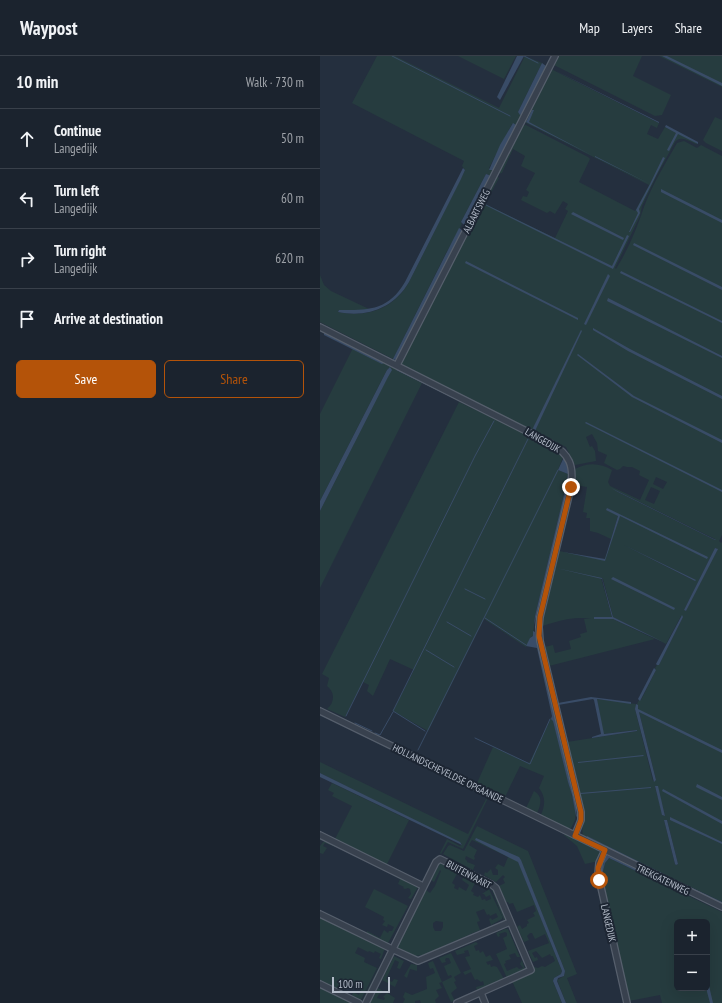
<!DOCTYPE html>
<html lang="en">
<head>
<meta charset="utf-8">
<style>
	body { margin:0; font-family:"PT Sans Narrow",sans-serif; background:#242b36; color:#f1f3f6 }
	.controls { position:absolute; right:12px; bottom:12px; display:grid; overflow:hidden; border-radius:6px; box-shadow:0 4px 16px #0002 }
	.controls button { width:36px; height:36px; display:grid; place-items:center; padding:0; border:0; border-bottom:1px solid #39404a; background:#1b232e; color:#f1f3f6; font:20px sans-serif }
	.scale { position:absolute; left:12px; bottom:10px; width:58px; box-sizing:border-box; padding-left:4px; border:2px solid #b4bcc9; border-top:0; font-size:11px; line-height:14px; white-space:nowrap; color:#b4bcc9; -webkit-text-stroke:3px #1d2633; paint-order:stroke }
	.stop { position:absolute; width:12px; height:12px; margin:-9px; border:3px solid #b45309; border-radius:50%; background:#fff }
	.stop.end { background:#b45309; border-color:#fff; box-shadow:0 1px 4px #0008 }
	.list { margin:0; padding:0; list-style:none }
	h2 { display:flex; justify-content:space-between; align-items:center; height:52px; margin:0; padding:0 16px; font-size:17px }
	h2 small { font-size:13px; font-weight:400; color:#a0a4aa }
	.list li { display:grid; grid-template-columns:26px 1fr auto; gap:12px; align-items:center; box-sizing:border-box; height:60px; padding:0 16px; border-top:1px solid #39404a }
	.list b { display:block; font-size:15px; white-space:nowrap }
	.list p { margin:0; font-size:13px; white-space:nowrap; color:#a0a4aa }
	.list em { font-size:13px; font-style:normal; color:#a0a4aa }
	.actions { display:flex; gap:8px; padding:12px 16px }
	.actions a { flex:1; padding:9px 0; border:1px solid #b45309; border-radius:6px; text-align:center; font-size:14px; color:#b45309 }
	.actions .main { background:#b45309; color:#fff }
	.icon { flex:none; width:22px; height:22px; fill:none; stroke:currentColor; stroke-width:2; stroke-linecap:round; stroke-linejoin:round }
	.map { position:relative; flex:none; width:402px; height:947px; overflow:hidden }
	header { display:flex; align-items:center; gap:24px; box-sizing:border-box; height:56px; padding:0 20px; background:#1b232e; border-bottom:1px solid #39404a }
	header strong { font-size:19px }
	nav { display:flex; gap:22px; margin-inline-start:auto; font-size:14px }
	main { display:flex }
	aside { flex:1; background:#1b232e }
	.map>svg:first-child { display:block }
</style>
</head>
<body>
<header>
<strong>Waypost</strong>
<nav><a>Map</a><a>Layers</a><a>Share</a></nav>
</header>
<main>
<aside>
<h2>10 min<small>Walk · 730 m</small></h2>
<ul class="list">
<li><svg class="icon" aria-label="ahead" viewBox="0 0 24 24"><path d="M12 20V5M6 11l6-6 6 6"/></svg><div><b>Continue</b><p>Langedijk</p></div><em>50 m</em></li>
<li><svg class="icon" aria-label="left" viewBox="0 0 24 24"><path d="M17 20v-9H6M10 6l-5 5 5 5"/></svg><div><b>Turn left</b><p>Langedijk</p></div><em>60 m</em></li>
<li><svg class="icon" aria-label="right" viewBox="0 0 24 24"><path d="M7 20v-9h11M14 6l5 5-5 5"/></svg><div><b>Turn right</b><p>Langedijk</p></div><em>620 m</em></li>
<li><svg class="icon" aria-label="arrive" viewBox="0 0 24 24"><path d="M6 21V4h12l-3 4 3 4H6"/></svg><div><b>Arrive at destination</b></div></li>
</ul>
<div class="actions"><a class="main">Save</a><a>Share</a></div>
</aside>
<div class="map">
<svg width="402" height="947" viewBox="0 0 402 947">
	<rect width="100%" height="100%" fill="#242f3e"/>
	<g fill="#263c3f" fill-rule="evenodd">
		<path d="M57 0H75L179 52 205 0 222 7 198 56 202 58 196 69 192 68 169 112 173 114 170 120 169 119 166 118 141 166 142 168 126 197 73 303 0 266V219L4 229 11 235 49 253 37 255 19 254 18 256C47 262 74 253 89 226L145 114 142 110 144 105 32 47Z"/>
		<path d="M138 0H196L184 23Z"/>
		<path d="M236 0H322L313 20 351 39 342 59 335 60 234 9H231Z"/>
		<path d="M339 0H402V31Z"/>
		<path d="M229 12 339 67 337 72 331 69 327 78 338 83 345 71 378 87 376 88C369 85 360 79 355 86L337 119 322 150 320 160 295 212 296 213C308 194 317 172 324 151 332 129 345 108 357 87L364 85 377 92 381 89 402 100V479L399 485 401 487 402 486V846L263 779C261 773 264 765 263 757 260 733 253 710 247 686L317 675 316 674 283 678 277 643 316 648 315 653 333 725 336 724 317 648 319 644H321L336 614 335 612 337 609H339L363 561 361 560 346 588 293 561 283 523 281 522 292 561H274V562L293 563 335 583 229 610 224 591 233 589 235 597 251 593 249 585 261 581 260 578 267 576 264 563H271C252 560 240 565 222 570L239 495 284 504 287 495 285 504 299 460H298L291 483 278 477 270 475V462H266L267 457 263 456 267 431 254 429 255 413C267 406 281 407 292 414L288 426 290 430 320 444 329 424 319 419 320 415 312 411H307L303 410 300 413 297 414 284 407 287 399 278 395 277 387 272 378 266 381 270 391 272 390 275 395 276 405 255 409 246 391 82 309 81 307 161 146 235 182 248 155 245 153 248 148 243 145 235 158 230 155 227 157 201 144 203 140 207 141 209 136 206 134 215 117 201 110 205 100 193 93 182 117 178 118 200 70 206 69 268 101 270 103 259 126 315 155 329 129 204 66ZM336 421 347 426 343 433 333 428ZM331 431 340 435 334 448 325 444ZM295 434 395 483V484L298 436ZM304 489 375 524V525ZM395 492H397L366 555 364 554ZM337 730 345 759 343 760 335 731ZM344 764H347L358 808 356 809 355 808Z"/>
		<path d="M395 61 402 64V95L386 87 383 84Z"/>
		<path d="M176 120 179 122 167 144 165 139Z"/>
		<path d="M33 292 71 310 76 313V314L102 327 0 532V455L71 314 70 311 67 314 0 445V358Z"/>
		<path d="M139 346 209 379 208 381 232 393 243 401 238 414 248 418 246 430 215 560 213 580 211 581 206 591 164 563 108 675 73 655 94 614 70 603 53 640 47 635 49 629 43 626 25 661 7 653C15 646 15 636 7 630L9 622 2 618Z"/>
		<path d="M231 662 233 664 256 756 255 764 251 772H247L221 759C225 749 226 741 219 732L224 720 200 710 185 741 157 727 173 691 209 707Z"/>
		<path d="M0 706 148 778 167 741 168 742 143 793 128 786 121 798 120 797 127 783 140 790 142 788 0 717Z"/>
		<path d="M12 727 89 764 66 810 15 783 32 750 12 740 14 737 8 734Z"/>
		<path d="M214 735C223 740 221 749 217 757L206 752Z"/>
		<path d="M157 770 208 795 257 918 247 922 257 947H246L237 924 244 920 245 915 200 803 155 783V784L198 805 242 915 241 918 234 922 233 925 242 947H202L192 925 213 913 214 911 218 912 222 910 225 911 235 905 233 900H231L230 898 222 902 216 895 212 897 215 902 217 901 218 904 213 906 208 895 229 887 225 878 215 883 212 877H210L207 880 209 884 204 886 197 871 200 869 202 873 207 870V868L209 867 207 864 215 860 213 857 216 855 214 849 197 856 193 847 189 848 188 846H186L179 830 185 827 183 823 185 821 183 819 176 826 164 819 165 816 167 817 171 813 173 819H178V814L175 812 178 808 184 811 188 801 152 784 149 789 157 794 154 801 155 802 154 804 146 800 145 803 147 805V806L155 809 153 814 123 798 128 790 130 789 144 795Z"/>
		<path d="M246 777 278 793 280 799 279 805 265 808 257 790 244 779Z"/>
		<path d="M7 785 18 790 19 792 5 787 3 790 7 792 3 798 0 797V790L3 786Z"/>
		<path d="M287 801 402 856V947H342L340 939 309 945 280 821C280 814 281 804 287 801ZM357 866H387V932H357Z"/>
		<path d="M120 807 138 816 132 827 135 829 134 832 138 834 139 831 146 835 149 829 142 824 144 820 156 825 151 835 154 837 153 839 158 841 160 839 162 844 165 843 166 845 171 843 170 839 166 841 164 838H162L169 833 182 860V863L171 869 169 863 171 862 172 864 178 861 176 857 170 860 169 858 167 859 164 853 156 856 160 865 157 866 160 874 103 899 95 900 77 891 106 834 110 837 115 830 121 815 120 814 114 826 111 824ZM116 865 123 866V871L121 875H115L113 871V867Z"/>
		<path d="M76 819 98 831 91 843 88 842 91 838 90 833 88 832 85 833 83 832 84 831 78 828 80 823 74 820Z"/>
		<path d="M164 827C176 830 181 850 185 861L184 865 172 834Z"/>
		<path d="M54 833 88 850 67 889 47 879V875L60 882 64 874 68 877 69 875H72L74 871 68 868 67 871 62 869 65 865 63 864 64 861 45 851Z"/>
		<path d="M0 860 65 892 61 903 59 902 61 898 55 895 54 897 49 895 48 896 38 891 35 897 45 902 44 906 57 912 41 944 32 940 33 936 39 939 41 934 28 926V927L21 925 17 933 0 926Z"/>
		<path d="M185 873H188L200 901H197L195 897 189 899 191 903 185 905 186 907 184 908 187 915 197 911 199 913 203 912 200 908 202 904 205 913 187 922 176 898 187 893 183 882 187 880V877L185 876 179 878 180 880 178 881 176 877Z"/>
		<path d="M156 886 158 888 154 890 156 895 159 894 160 897 163 895 166 901 170 899 173 904 166 906 168 909 170 908 171 911 174 910 177 911 184 923 157 935 156 931 164 929 163 925 161 926 157 923 155 924 151 916 145 919 143 916 151 913 145 901 150 900 148 894 144 895 145 897 137 899 135 895Z"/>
		<path d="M131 897 141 917 134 921 136 925 134 926 137 932 131 937 135 945 131 946 122 926 119 927 122 932 116 934 119 940 115 944 116 947H101L100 944 95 945V947H83L85 943 83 941 85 936 92 939 107 933 106 921 115 917 113 912 110 913 108 907 113 905 122 926 132 921 131 919 128 920 124 910 131 907 129 902H126L125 904 126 906 122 907 119 902Z"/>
		<path d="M74 900 84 905 80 913 77 912 79 906 75 904 66 923 72 926 74 923 78 924 75 931 62 924Z"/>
		<path d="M91 908 97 909V915L90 913 87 922 84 920Z"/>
		<path d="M59 911V915L45 943 42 945Z"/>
		<path d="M0 930 35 947H0Z"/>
		<path d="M58 932 63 935 62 937 59 938 57 942 64 944 65 942 63 941 67 937 75 942 73 947H50Z"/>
	</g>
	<g fill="#394c67">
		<path d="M197 0H204L180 44 177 41Z"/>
		<path d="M342 0H347L402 27V30Z"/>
		<path d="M222 7 226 10 202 58 200 59 198 56Z"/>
		<path d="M234 14 339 66V67Z"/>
		<path d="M212 54H214L209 66 273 100 206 66Z"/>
		<path d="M193 67 196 69 173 114H169L180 89Z"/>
		<path d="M346 69 378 86V88L358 78 349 95 347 94 356 77 345 71Z"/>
		<path d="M275 100 330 128 343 101 345 102 319 153 320 157 310 176H309L318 157 316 154 330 128 275 101Z"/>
		<path d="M143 112 145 114 141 123 89 226C74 252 47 262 18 256L19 254C48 254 68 255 85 226Z"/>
		<path d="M166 118 169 119 170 120 145 168 144 169 141 166Z"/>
		<path d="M341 133 402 164V167L341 136Z"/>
		<path d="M165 148 292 210 307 179 309 180 293 213 165 149Z"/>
		<path d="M253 156 304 182 303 184 251 158Z"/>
		<path d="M139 172 142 174 77 303 73 304V303Z"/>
		<path d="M314 187 402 231V234L313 189Z"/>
		<path d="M146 205 258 262V264L145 207Z"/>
		<path d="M301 215 402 265V267L300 217Z"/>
		<path d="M288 218 290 220 266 269 264 268Z"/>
		<path d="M288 242 402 300V302L287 245Z"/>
		<path d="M273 272 310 293 402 340V343L308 295 273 274Z"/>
		<path d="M261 274 262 275 215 375 212 374Z"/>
		<path d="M6 276 64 305V307L62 308 4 279V277Z"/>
		<path d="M258 298 314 340 402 384V387L312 341 257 299Z"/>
		<path d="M70 311 72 314 68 321 0 455V445L67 314Z"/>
		<path d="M76 312 135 342V343L76 314Z"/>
		<path d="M266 366 402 434V436L265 367Z"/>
		<path d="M244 401 249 415 248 431 214 569 215 560 246 430 248 418 238 414Z"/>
		<path d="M291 432 396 484H395L298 436Z"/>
		<path d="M287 452 388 501 387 503 300 460 285 505 243 496 285 503 298 460 286 454Z"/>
		<path d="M304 489 376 524 375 525Z"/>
		<path d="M395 492 398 493 366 555 364 554Z"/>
		<path d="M236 512 282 522 293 561 343 586 293 563H274V561H292L282 523Z"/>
		<path d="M293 521 355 552 354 554 291 523Z"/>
		<path d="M362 559 363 561 339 609H337L336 608Z"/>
		<path d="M213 575 215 576 256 751 257 761 256 760 252 739 248 726 233 665 231 663 232 660 217 592 206 590 210 582 213 580Z"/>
		<path d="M334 612 336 614 320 645 318 643Z"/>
		<path d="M271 641 311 646V648L277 643 284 678 317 674V675L272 682V681L281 678 274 644 273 643 238 649V647Z"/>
		<path d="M316 648 318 649V653L402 694V697L319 656 336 724 334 726 315 653Z"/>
		<path d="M323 699 324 700 258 707V706Z"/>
		<path d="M0 717 140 786 142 789 0 721Z"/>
		<path d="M377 728 402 741V744L376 731Z"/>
		<path d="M335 730H338L345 760 342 759Z"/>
		<path d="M331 731V732L261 738 260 737Z"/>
		<path d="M343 733 402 765V768L342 735Z"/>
		<path d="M350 761 402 786V788L350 764Z"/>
		<path d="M344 764H347L358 808 356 809 355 808Z"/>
		<path d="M267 780 344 818 343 819 267 782Z"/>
		<path d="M156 782 199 801 201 804 245 915 244 920 238 922 237 925 246 947H242L233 925 234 922 241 918 242 915 198 806 155 784Z"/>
		<path d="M287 799 363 835 362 837 289 802 285 807 282 819 281 818 284 805Z"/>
		<path d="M364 828 402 846V848L363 829Z"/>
		<path d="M387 921 393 947H390L386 932Z"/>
	</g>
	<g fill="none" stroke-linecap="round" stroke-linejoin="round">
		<g stroke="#394c67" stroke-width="1">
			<path d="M72 0 190 60"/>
			<path d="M204 0 218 7"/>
			<path d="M145 533 165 543"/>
			<path d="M165 562 206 589"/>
			<path d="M127 566 151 580"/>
			<path d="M106 594 134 611"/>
			<path d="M26 660 155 400 174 365"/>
			<path d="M35 667 52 675"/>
			<path d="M105 675 73 655 208 383"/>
			<path d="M55 677 60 679 73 656"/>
			<path d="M155 682 210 708 230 663"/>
			<path d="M98 694 238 414"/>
		</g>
		<g stroke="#565f6c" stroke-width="8">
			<g id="minor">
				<path d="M0 271 230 387C250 398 254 410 251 431L220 561 219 571 220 585 261 756V764L255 779"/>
				<path d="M77 309 235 0"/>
				<path d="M0 655 402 851"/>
				<path d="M0 779 103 830"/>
				<path d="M285 794 279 807 278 818 307 947"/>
				<path d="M0 858 72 893 98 905 190 866"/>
				<path d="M0 928 39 947"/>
				<path d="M161 937 165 947"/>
				<path d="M46 947 116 806 120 803 171 828 176 832 211 914 137 947"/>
			</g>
		</g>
		<use href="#minor" stroke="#38414e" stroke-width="5.5"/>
	</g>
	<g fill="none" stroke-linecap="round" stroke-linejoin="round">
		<path stroke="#b45309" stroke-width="5" d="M251 431 220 561 219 580 261 756V764L255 780 285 794 278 812 279 824"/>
	</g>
	<g text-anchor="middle" stroke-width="4" stroke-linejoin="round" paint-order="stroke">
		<g font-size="10" fill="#b4bcc9" stroke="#1d2633">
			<text transform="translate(156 155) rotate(-63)" y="4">ALBARTSWEG</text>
			<text transform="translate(223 384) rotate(30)" y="4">LANGEDIJK</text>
			<text transform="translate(128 717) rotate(26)" y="4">HOLLANDSCHEVELDSE OPGAANDE</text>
			<text transform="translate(149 818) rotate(28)" y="4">BUITENVAART</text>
			<text transform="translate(343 823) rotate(26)" y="4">TREKGATENWEG</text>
			<text transform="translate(289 867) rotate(77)" y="4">LANGEDIJK</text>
		</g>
	</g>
</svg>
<div class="controls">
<button>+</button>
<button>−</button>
</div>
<div class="scale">100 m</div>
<div class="stop" style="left:279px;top:824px"></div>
<div class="stop end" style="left:251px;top:431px"></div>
</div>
</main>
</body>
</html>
